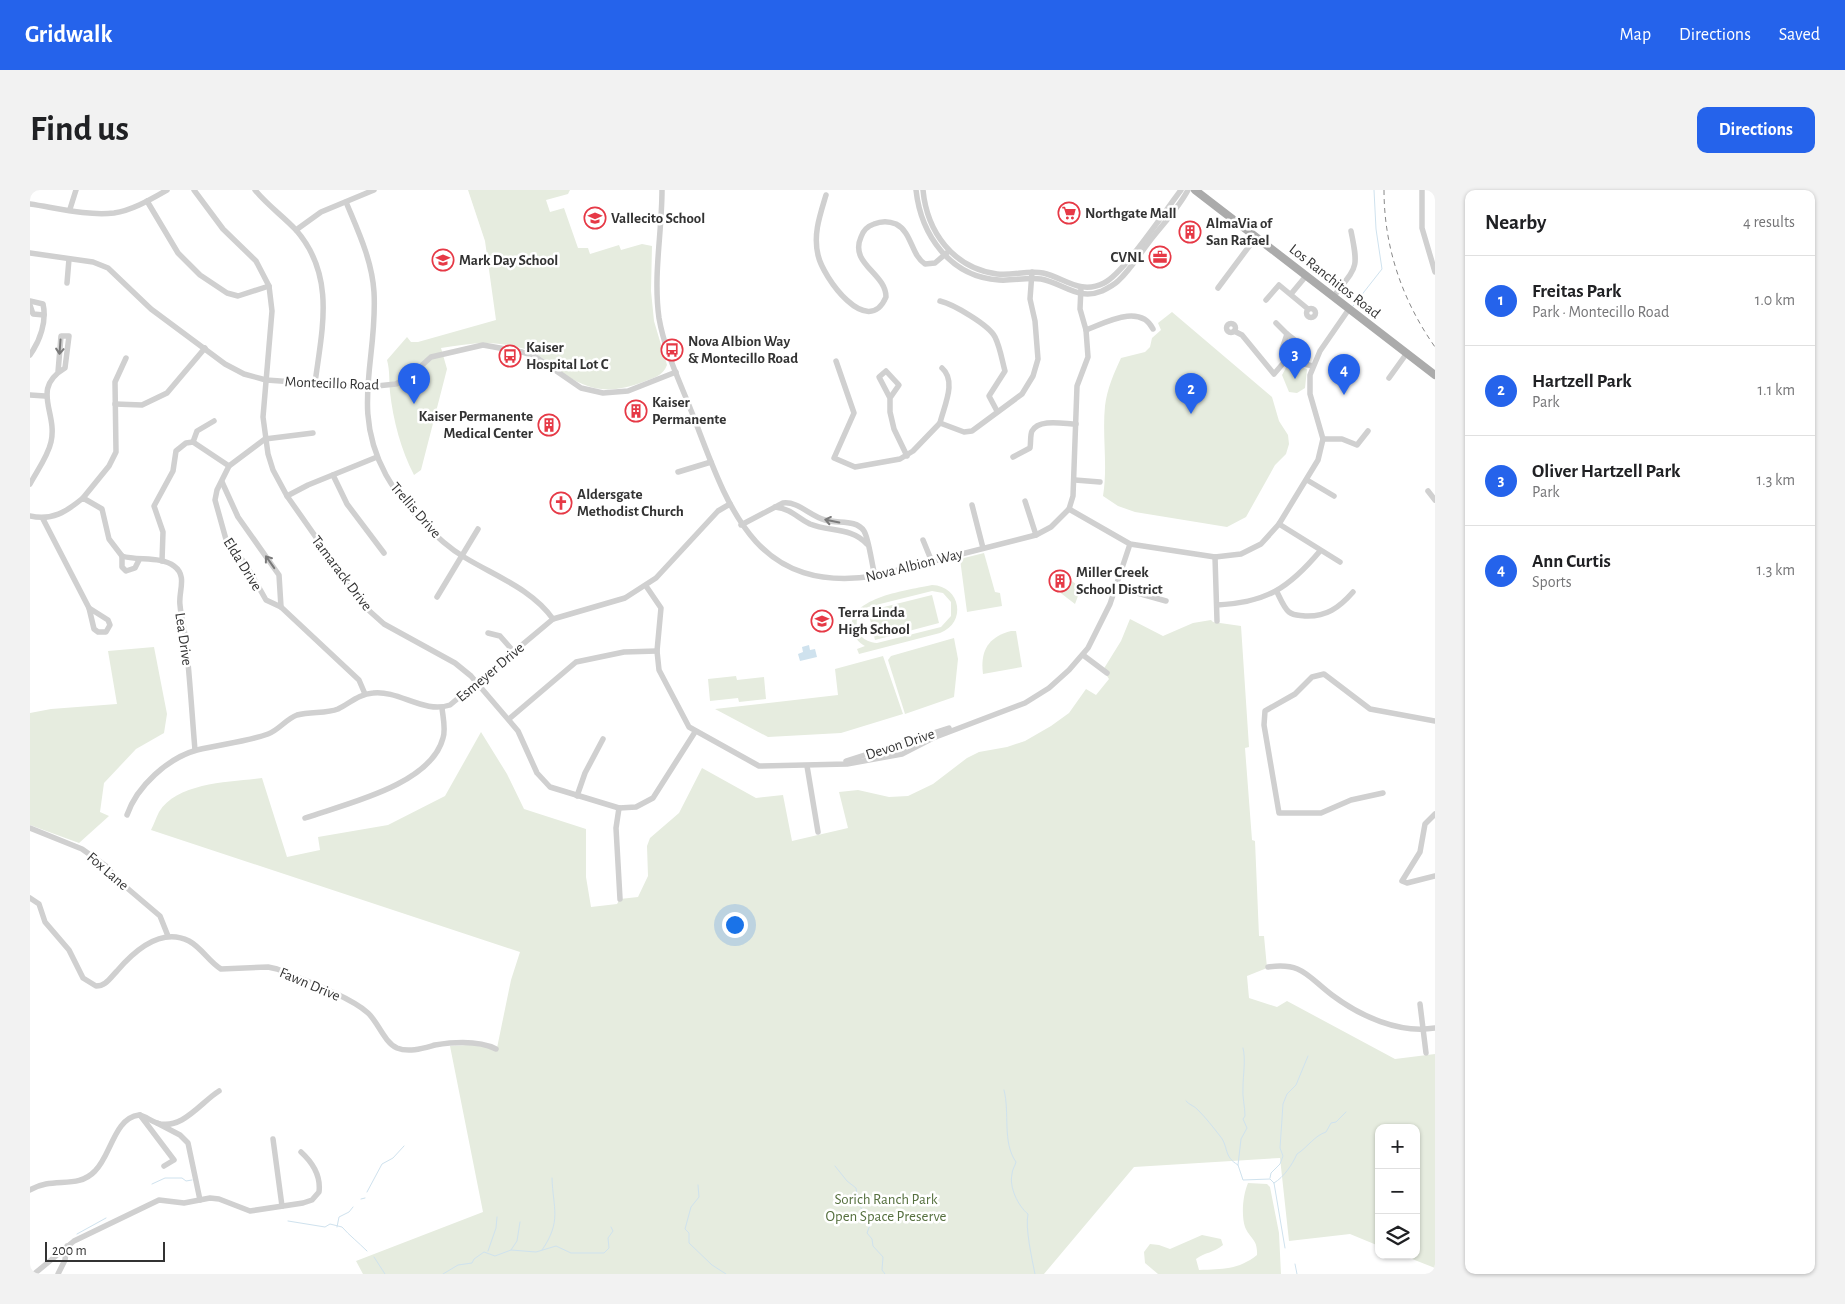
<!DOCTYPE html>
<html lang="en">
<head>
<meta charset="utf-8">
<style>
	body { margin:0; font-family:"Alegreya Sans",sans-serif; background:#f2f2f2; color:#202124 }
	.controls { position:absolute; right:15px; bottom:15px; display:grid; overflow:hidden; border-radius:10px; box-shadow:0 1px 4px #0004 }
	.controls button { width:45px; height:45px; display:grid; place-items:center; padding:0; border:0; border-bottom:1px solid #e0e0e0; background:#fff; color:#202124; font:25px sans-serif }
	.scale { position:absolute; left:15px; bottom:12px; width:120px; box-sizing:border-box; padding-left:5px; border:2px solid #333; border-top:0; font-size:14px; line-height:18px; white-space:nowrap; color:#333; -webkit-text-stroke:4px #fff; paint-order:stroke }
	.you { position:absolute; left:704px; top:734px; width:18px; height:18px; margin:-12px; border:4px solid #fff; border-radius:50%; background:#1a73e8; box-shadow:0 0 0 8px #1a73e833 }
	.badge { display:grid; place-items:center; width:32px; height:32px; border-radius:50%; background:#2563eb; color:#fff; font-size:16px; font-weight:700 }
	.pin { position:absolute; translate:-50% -41px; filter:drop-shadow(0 1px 2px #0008) }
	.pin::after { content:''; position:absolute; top:26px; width:18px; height:15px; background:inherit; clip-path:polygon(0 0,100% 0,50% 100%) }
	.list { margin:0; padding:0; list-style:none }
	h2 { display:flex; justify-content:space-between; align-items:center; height:65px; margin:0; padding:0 20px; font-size:21px }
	h2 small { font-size:16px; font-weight:400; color:#757577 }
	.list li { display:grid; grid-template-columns:32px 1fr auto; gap:15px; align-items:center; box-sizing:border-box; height:90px; padding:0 20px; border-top:1px solid #e0e0e0 }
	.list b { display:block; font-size:19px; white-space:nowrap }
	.list p { margin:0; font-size:16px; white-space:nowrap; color:#757577 }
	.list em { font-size:16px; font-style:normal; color:#757577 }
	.icon { flex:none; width:28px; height:28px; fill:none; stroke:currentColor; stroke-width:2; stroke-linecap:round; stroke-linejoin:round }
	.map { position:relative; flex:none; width:1405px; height:1084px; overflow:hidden; border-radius:10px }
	header { display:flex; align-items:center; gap:30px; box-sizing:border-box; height:70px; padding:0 25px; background:#2563eb; color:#fff }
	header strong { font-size:24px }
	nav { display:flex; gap:28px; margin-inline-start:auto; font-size:18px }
	.intro { display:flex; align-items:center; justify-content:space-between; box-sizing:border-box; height:120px; padding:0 30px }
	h1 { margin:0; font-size:35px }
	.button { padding:12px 22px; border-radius:10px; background:#2563eb; color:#fff; font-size:18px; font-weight:700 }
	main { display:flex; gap:30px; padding:0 30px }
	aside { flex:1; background:#fff; border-radius:10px; box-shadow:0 1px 4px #0004 }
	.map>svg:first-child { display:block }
</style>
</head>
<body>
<header>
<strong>Gridwalk</strong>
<nav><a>Map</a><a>Directions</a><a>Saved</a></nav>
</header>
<div class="intro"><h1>Find us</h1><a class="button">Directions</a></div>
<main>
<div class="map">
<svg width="1405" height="1084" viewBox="0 0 1405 1084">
	<rect width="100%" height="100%" fill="#fff"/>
	<g fill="#e6ecdf" fill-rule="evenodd">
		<path d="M438 0H540L538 4 516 10 520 22 534 18 548 58H558L560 64 589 55 591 60 612 54 622 56 621 101 624 131 637 175C633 186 623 188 613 192 578 205 557 201 527 179 517 171 507 163 495 159 466 150 440 153 411 158L417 179 391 280 384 285C371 260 363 230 360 202 359 191 360 181 357 170L377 147 381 152H388L466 130 455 51Z"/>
		<path d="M1142 122 1242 207 1249 231 1258 245 1259 254 1256 264 1245 275 1216 327 1197 337 1105 322 1088 316 1073 306C1078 276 1072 246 1075 216 1077 199 1084 183 1091 168L1115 162 1120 157 1122 148 1131 140 1128 133Z"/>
		<path d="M1258 174 1277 179 1275 198 1267 203 1259 202 1252 185Z"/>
		<path d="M954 363 965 402 970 403 972 416 937 422 930 369Z"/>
		<path d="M1038 388 1051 398 1045 414 1028 401Z"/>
		<path d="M902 395C931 396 937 433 910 443L829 464 827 459 835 456C828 452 823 446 822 438 818 407 879 400 902 395ZM902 401 913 403 921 412V426L911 437 847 453C833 452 825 443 827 429L832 421 838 417Z"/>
		<path d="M902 405 909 433 845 450 838 421Z"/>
		<path d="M1100 429 1133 446 1163 433 1181 430 1183 432 1211 436 1219 557 1215 558 1222 650 1225 651 1229 746H1234L1237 778 1217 786 1219 808 1247 817 1257 811 1365 869 1405 864V1078L1372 1065H1386V938H1349V1056L1320 1044 1259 1051 1250 968 1104 977 1014 1084H333L326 1071 453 1022 420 856 455 854 467 858 481 790 490 762 121 640C124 634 126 628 129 622 147 592 201 592 232 588L257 667 290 660 288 647 358 635 415 606 451 542 477 584 494 619 556 639V687L561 717 587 714 590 709 608 707 618 686 617 656 620 648 649 623 672 578 726 608 753 605 762 651 818 638 809 602 828 600 859 607 878 606 903 594 937 568 949 562 977 557 995 551 1021 536 1039 523 1056 499 1066 505 1079 489 1073 480 1091 451Z"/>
		<path d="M981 441H986L992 477 953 484C950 461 958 447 981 441Z"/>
		<path d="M924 448 928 469 924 507 875 524 858 470 861 466Z"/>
		<path d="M124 457 137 524 134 543 106 559 74 593 70 622 79 626 49 653 0 635V523L21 519 87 514 78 461Z"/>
		<path d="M853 466 873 524 811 543 738 547 685 519 808 505 805 479Z"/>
		<path d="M706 486 707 490 734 487 736 509 709 512 708 508 680 511 678 489Z"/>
		<path d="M1218 993 1237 994 1240 997 1249 1043 1251 1084H1128L1115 1073 1114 1062 1120 1054 1129 1055 1140 1059 1172 1045 1191 1049 1193 1055C1184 1063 1175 1062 1166 1069L1169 1080C1193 1079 1208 1080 1227 1065 1228 1049 1220 1049 1215 1037 1211 1024 1213 1005 1218 993Z"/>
	</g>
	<path fill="#cfe2ee" d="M779 455 780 460 785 459 787 467 770 471 768 464 773 462 772 457Z"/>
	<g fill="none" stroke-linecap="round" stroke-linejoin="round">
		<g stroke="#cfe2ee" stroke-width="1">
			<path d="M1323 116 1352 79 1346 39 1344 0"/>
			<path d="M974 900C980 923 972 952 986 972 985 976 982 980 982 984 979 997 988 1016 998 1024 995 1038 1002 1069 1005 1084"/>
			<path d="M1156 911C1159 915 1165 916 1168 920 1176 928 1183 937 1190 946 1199 957 1193 966 1208 975L1213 990 1240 989 1244 993 1255 1058"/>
			<path d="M1208 975 1211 949 1217 938 1213 929 1215 926C1215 916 1212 907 1213 897 1213 885 1216 870 1213 858"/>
			<path d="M805 976 817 991 826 998 828 1012 840 1035 837 1043 842 1049 843 1056 853 1067 852 1080 855 1084"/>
			<path d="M1240 988 1241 983 1250 974 1253 966 1250 958 1253 914 1257 904 1266 895 1278 866"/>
			<path d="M1244 993C1254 987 1262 975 1267 964 1278 957 1284 946 1296 942L1301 933 1306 932 1316 922"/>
			<path d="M122 994 135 988H152L156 991 162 990"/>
			<path d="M668 995 669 1007 661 1017 655 1039 659 1043V1053L682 1075 696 1084"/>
			<path d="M337 1002 352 974 363 968 374 956"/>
			<path d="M331 1009 335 1008"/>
			<path d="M258 1031 295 1037 300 1034 312 1037C320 1046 328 1052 337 1061"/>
			<path d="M307 1037 309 1027 319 1022 323 1017"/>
			<path d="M47 1044 76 1028"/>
			<path d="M481 1060 487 1051 490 1032"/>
			<path d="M512 1060C532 1031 523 1019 522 988"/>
			<path d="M458 1061 466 1038 467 1027"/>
			<path d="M344 1067 355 1084"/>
			<path d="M1265 1074 1267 1084"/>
			<path d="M413 1084 428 1075 442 1073 444 1069 454 1062 465 1066 481 1060 506 1062 526 1056 541 1063H574L579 1058 578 1048 583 1041 581 1037"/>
		</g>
		<g stroke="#d0d0d0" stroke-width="5.5">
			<path d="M164 0 193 39 226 71 239 96 242 121 233 227 238 264 243 280 257 306 335 417 354 434 425 473 441 486 488 541 507 583 520 597 589 618 606 617 623 608 665 542"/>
			<path d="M225 0C237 15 253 26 266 40 306 86 292 139 285 193"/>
			<path d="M632 0C632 43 623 85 629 128 635 163 652 196 664 228 699 320 726 404 845 386L1006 345 1021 337 1039 319 1043 306 1047 196 1058 167 1056 140 1050 119 1051 97"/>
			<path d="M886 0C891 45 920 87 969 90 983 91 997 87 1011 89 1033 93 1048 111 1072 101 1078 98 1084 95 1088 91 1100 80 1109 65 1119 52 1132 35 1148 19 1158 0"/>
			<path d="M893 0C897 42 923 78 967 84 982 86 998 80 1013 83 1035 88 1050 105 1074 93 1094 83 1135 21 1151 0"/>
			<path d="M1392 0V38L1405 82"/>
			<path d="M796 5C790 25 783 44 788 65 793 88 838 149 856 107 856 83 819 74 831 47 833 41 838 36 844 34 851 31 859 31 866 34 882 42 881 65 895 74L905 73 919 61"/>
			<path d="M117 11 148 63 170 85 197 103 208 106 239 96"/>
			<path d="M316 12C328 41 342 70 344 102 348 169 320 219 356 285 371 312 407 351 434 367 465 386 502 399 523 429"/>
			<path d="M0 14C27 18 57 26 84 23 103 20 121 9 137 0"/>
			<path d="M40 19 46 0"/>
			<path d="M266 40 291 22 344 0"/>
			<path d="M0 63 63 72 78 78 121 119 195 174 214 184 236 190 337 197 366 194 380 186 401 167 453 155 492 162 506 167 551 198 573 203 598 201 646 182"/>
			<path d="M37 93 39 69"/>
			<path d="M1188 98 1226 47"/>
			<path d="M1261 104 1276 86"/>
			<path d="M1303 107C1327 76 1329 80 1321 41"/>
			<path d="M1236 110 1249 95 1278 119"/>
			<path d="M0 111 13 114C17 131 10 151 0 165"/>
			<path d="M910 111C923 114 959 135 965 147 970 157 972 170 975 181L959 206 967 221"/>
			<path d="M0 115 3 124 14 125"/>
			<circle cx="1281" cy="123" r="4.5"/>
			<path d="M1246 133 1257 144 1252 159 1256 170"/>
			<circle cx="1201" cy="138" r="4.5"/>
			<path d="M1056 140C1075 133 1110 113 1123 139"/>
			<path d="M1204 141 1212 145 1244 184 1256 170 1283 176"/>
			<path d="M1257 144 1271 155"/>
			<path d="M806 171 824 223 804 268 825 277 870 269 883 261 910 233 934 242 942 241 992 204 1003 186 1008 169 1005 131 1000 109 1002 82"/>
			<path d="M1359 188 1377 163"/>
			<path d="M0 205 15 206"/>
			<path d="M860 208 869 195 856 181 849 187 860 208V222L864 239 877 266"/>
			<path d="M85 214 112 215 137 203 175 158"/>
			<path d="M910 233C914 216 927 191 912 178"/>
			<path d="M283 243 235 249 199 276 187 300 185 310 197 353 215 373 236 410 251 417 329 490 335 504"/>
			<path d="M1293 249H1312L1327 255 1338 241"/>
			<path d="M163 252 167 241 184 231"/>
			<path d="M983 267 1000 258C1001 253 1000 245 1002 241 1009 228 1035 234 1046 234"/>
			<path d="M648 282 681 272"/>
			<path d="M303 285 317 314 354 363"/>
			<path d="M1045 290 1070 292"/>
			<path d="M1277 290 1304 306"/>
			<path d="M192 292 208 327 249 385 251 417"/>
			<path d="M0 294C7 281 18 266 21 252 28 222 0 199 35 178L39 146H31L28 182"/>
			<path d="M1398 301 1405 310"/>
			<path d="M257 306 278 295 347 267"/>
			<path d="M53 308 79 276 86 262 85 192 96 168"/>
			<path d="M995 311 1006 345"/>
			<path d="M942 315 953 358"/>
			<path d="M745 317C762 319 766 327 780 334 800 342 821 337 837 354"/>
			<path d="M1039 319 1100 354 1185 367 1211 364 1231 354 1249 334 1288 270 1293 249 1280 204V185L1290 161 1319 119"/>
			<path d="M0 326C22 331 36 322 53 308L72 319 79 349 92 366C107 371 131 366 144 376 158 386 148 402 150 415 151 428 155 440 156 453 160 489 162 525 165 560"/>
			<path d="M13 329 59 418"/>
			<path d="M1249 334 1310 372"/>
			<path d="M711 335 753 313C768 311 780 326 795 330 808 334 826 329 834 341 839 349 842 376 845 386"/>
			<path d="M893 350 902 372"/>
			<path d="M92 366V377L96 381 105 378 109 370"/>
			<path d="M1185 367 1187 431"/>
			<path d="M132 371 133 342 124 316 143 281 146 261 156 253 163 252 199 276"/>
			<path d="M616 396 631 418 627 461 629 480 659 537 729 576 817 574 872 564 903 548 995 513 1019 498 1039 480 1058 458 1080 414 1100 354"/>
			<path d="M1086 397 1136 411"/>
			<path d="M1247 402C1250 408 1254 418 1259 422 1264 426 1269 425 1275 426 1296 427 1309 418 1323 402"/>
			<path d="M407 407 448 339"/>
			<path d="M1187 415C1236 413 1259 398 1290 361"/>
			<path d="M59 418 78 430 80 435 76 442H68L64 439Z"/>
			<path d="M458 443 470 446 484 462"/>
			<path d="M1053 465 1077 483"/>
			<path d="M479 529 546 472 594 462 627 461"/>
			<path d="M816 571 919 538"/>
			<path d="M777 576 788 642"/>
			<path d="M1353 603 1321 610 1291 623H1249L1234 535 1235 521 1265 504 1282 487 1294 484 1340 519 1405 531"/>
			<path d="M547 606 555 583 573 549"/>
			<path d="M589 618 586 638 590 709"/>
			<path d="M1405 624 1395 634 1390 662 1372 691 1377 693 1405 686"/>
			<path d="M97 625C107 596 138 568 167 560 191 554 216 552 238 544 249 540 256 529 267 525 281 521 296 524 308 519 320 513 329 504 343 503 369 500 394 524 420 515L523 429 595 408 626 388 688 321 700 314"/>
			<path d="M275 628C315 614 401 595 413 548 416 539 413 528 412 518"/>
			<path d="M0 638 52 659 76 676 90 692 130 726 138 746"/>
			<path d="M0 708 9 714 15 732 39 760 53 788 66 796C76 796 80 788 87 781 105 760 131 737 159 751 172 758 179 772 191 779L238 777 247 779C271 789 319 806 338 823 348 832 354 852 367 858 379 863 394 858 405 855 424 852 448 850 466 859"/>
			<path d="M1238 777C1272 772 1277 786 1302 805 1330 826 1369 844 1405 838"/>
			<path d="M1390 814 1396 863"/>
			<path d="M110 925 144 970 134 976"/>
			<path d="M127 933 150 945 158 953 170 1010"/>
			<path d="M243 949 252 1016"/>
			<path d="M0 1000C23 986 47 1000 65 981 81 966 84 928 109 925 115 926 121 931 127 933 152 941 171 912 189 901"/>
			<path d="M4 1084 44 1051 129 1010 154 1013 180 1008 189 1009 220 1021 273 1013 282 1010 289 1002C291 986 282 972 271 962"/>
			<path d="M28 1084 35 1070 37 1056"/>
		</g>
		<path stroke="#ababab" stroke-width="8" d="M1165 0 1405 185"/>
		<path stroke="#888" stroke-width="1" stroke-dasharray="5 4" stroke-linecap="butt" d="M1354 0C1354 57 1372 110 1405 157"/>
	</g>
	<defs><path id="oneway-shaft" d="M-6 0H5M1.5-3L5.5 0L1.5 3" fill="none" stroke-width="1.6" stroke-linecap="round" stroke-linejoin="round" transform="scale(1.25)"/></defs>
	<g stroke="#7a7a7a">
		<use href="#oneway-shaft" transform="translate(30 157) rotate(94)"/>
		<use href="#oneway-shaft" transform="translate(802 331) rotate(-168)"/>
		<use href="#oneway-shaft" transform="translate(240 372) rotate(-125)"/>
	</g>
	<defs>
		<g id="supermarket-ring" transform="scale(1.125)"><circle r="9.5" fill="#fff" stroke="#e63946" stroke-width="1.5"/><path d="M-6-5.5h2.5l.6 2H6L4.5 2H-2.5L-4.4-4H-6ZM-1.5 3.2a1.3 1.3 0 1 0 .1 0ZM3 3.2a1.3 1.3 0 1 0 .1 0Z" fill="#e63946"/></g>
		<g id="school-ring" transform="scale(1.125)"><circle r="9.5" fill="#fff" stroke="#e63946" stroke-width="1.5"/><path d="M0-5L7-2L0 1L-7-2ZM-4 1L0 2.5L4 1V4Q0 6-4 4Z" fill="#e63946"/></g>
		<g id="building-ring" transform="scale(1.125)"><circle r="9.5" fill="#fff" stroke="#e63946" stroke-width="1.5"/><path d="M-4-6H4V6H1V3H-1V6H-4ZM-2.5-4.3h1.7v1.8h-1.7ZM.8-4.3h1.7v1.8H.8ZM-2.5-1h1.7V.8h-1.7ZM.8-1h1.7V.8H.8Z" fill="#e63946"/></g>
		<g id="office-ring" transform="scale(1.125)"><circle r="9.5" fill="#fff" stroke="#e63946" stroke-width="1.5"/><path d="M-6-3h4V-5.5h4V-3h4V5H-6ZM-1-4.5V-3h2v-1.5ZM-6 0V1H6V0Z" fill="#e63946"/></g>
		<g id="bus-ring" transform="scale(1.125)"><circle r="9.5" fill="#fff" stroke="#e63946" stroke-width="1.5"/><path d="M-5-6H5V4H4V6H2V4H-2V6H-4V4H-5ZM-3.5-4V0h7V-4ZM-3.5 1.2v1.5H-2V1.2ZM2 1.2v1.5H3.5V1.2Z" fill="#e63946"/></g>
		<g id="church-ring" transform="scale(1.125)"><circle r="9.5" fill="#fff" stroke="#e63946" stroke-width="1.5"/><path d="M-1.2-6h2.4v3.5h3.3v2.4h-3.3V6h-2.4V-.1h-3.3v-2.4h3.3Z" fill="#e63946"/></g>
	</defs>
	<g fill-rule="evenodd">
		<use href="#supermarket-ring" x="1039" y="23"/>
		<use href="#school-ring" x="565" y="28"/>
		<use href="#building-ring" x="1160" y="42"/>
		<use href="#office-ring" x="1130" y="67"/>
		<use href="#school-ring" x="413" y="70"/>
		<use href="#bus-ring" x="642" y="160"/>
		<use href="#bus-ring" x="480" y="166"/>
		<use href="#building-ring" x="606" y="221"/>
		<use href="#building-ring" x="519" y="235"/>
		<use href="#church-ring" x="531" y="313"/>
		<use href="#building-ring" x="1030" y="391"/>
		<use href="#school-ring" x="792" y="431"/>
	</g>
	<g text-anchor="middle" stroke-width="5" stroke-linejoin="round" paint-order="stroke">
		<g font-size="15" font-weight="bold" fill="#333" stroke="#fff" text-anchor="start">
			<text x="1055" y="28">Northgate Mall</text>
			<text x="581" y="33">Vallecito School</text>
			<text x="1176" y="38">AlmaVia of<tspan x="1176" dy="17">San Rafael</tspan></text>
			<text x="1114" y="72" text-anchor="end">CVNL</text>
			<text x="429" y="75">Mark Day School</text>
			<text x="658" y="156">Nova Albion Way<tspan x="658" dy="17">&amp; Montecillo Road</tspan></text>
			<text x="496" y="162">Kaiser<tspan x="496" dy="17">Hospital Lot C</tspan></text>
			<text x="622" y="217">Kaiser<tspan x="622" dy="17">Permanente</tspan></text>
			<text x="503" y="231" text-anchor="end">Kaiser Permanente<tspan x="503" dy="17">Medical Center</tspan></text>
			<text x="547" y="309">Aldersgate<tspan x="547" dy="17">Methodist Church</tspan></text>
			<text x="1046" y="387">Miller Creek<tspan x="1046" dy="17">School District</tspan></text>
			<text x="808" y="427">Terra Linda<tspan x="808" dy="17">High School</tspan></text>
		</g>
		<g font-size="15" fill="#333" stroke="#fff">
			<text transform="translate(1305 91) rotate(38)" y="5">Los Ranchitos Road</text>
			<text transform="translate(302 193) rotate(2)" y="5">Montecillo Road</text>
			<text transform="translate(386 320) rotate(49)" y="5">Trellis Drive</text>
			<text transform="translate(213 374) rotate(58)" y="5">Elda Drive</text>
			<text transform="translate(884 375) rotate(-14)" y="5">Nova Albion Way</text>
			<text transform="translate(312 383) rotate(53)" y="5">Tamarack Drive</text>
			<text transform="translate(154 449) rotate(82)" y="5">Lea Drive</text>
			<text transform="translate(460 482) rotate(-40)" y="5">Esmeyer Drive</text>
			<text transform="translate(870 554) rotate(-18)" y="5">Devon Drive</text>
			<text transform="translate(78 681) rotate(41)" y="5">Fox Lane</text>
			<text transform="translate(280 794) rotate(23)" y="5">Fawn Drive</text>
		</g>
		<g font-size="15" fill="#56703f" stroke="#fff">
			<text x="856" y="1014">Sorich Ranch Park<tspan x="856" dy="17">Open Space Preserve</tspan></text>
		</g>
	</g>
</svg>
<div class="controls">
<button>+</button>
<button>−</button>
<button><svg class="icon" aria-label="layers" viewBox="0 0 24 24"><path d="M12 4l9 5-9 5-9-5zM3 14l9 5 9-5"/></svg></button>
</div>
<div class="scale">200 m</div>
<div class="you"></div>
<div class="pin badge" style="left:384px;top:214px">1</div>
<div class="pin badge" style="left:1161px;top:224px">2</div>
<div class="pin badge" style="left:1265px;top:189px">3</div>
<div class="pin badge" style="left:1314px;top:205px">4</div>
</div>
<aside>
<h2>Nearby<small>4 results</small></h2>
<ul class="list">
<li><span class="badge">1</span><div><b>Freitas Park</b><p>Park · Montecillo Road</p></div><em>1.0 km</em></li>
<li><span class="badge">2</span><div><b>Hartzell Park</b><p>Park</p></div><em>1.1 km</em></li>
<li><span class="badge">3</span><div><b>Oliver Hartzell Park</b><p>Park</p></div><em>1.3 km</em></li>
<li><span class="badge">4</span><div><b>Ann Curtis</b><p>Sports</p></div><em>1.3 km</em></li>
</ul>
</aside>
</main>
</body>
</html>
